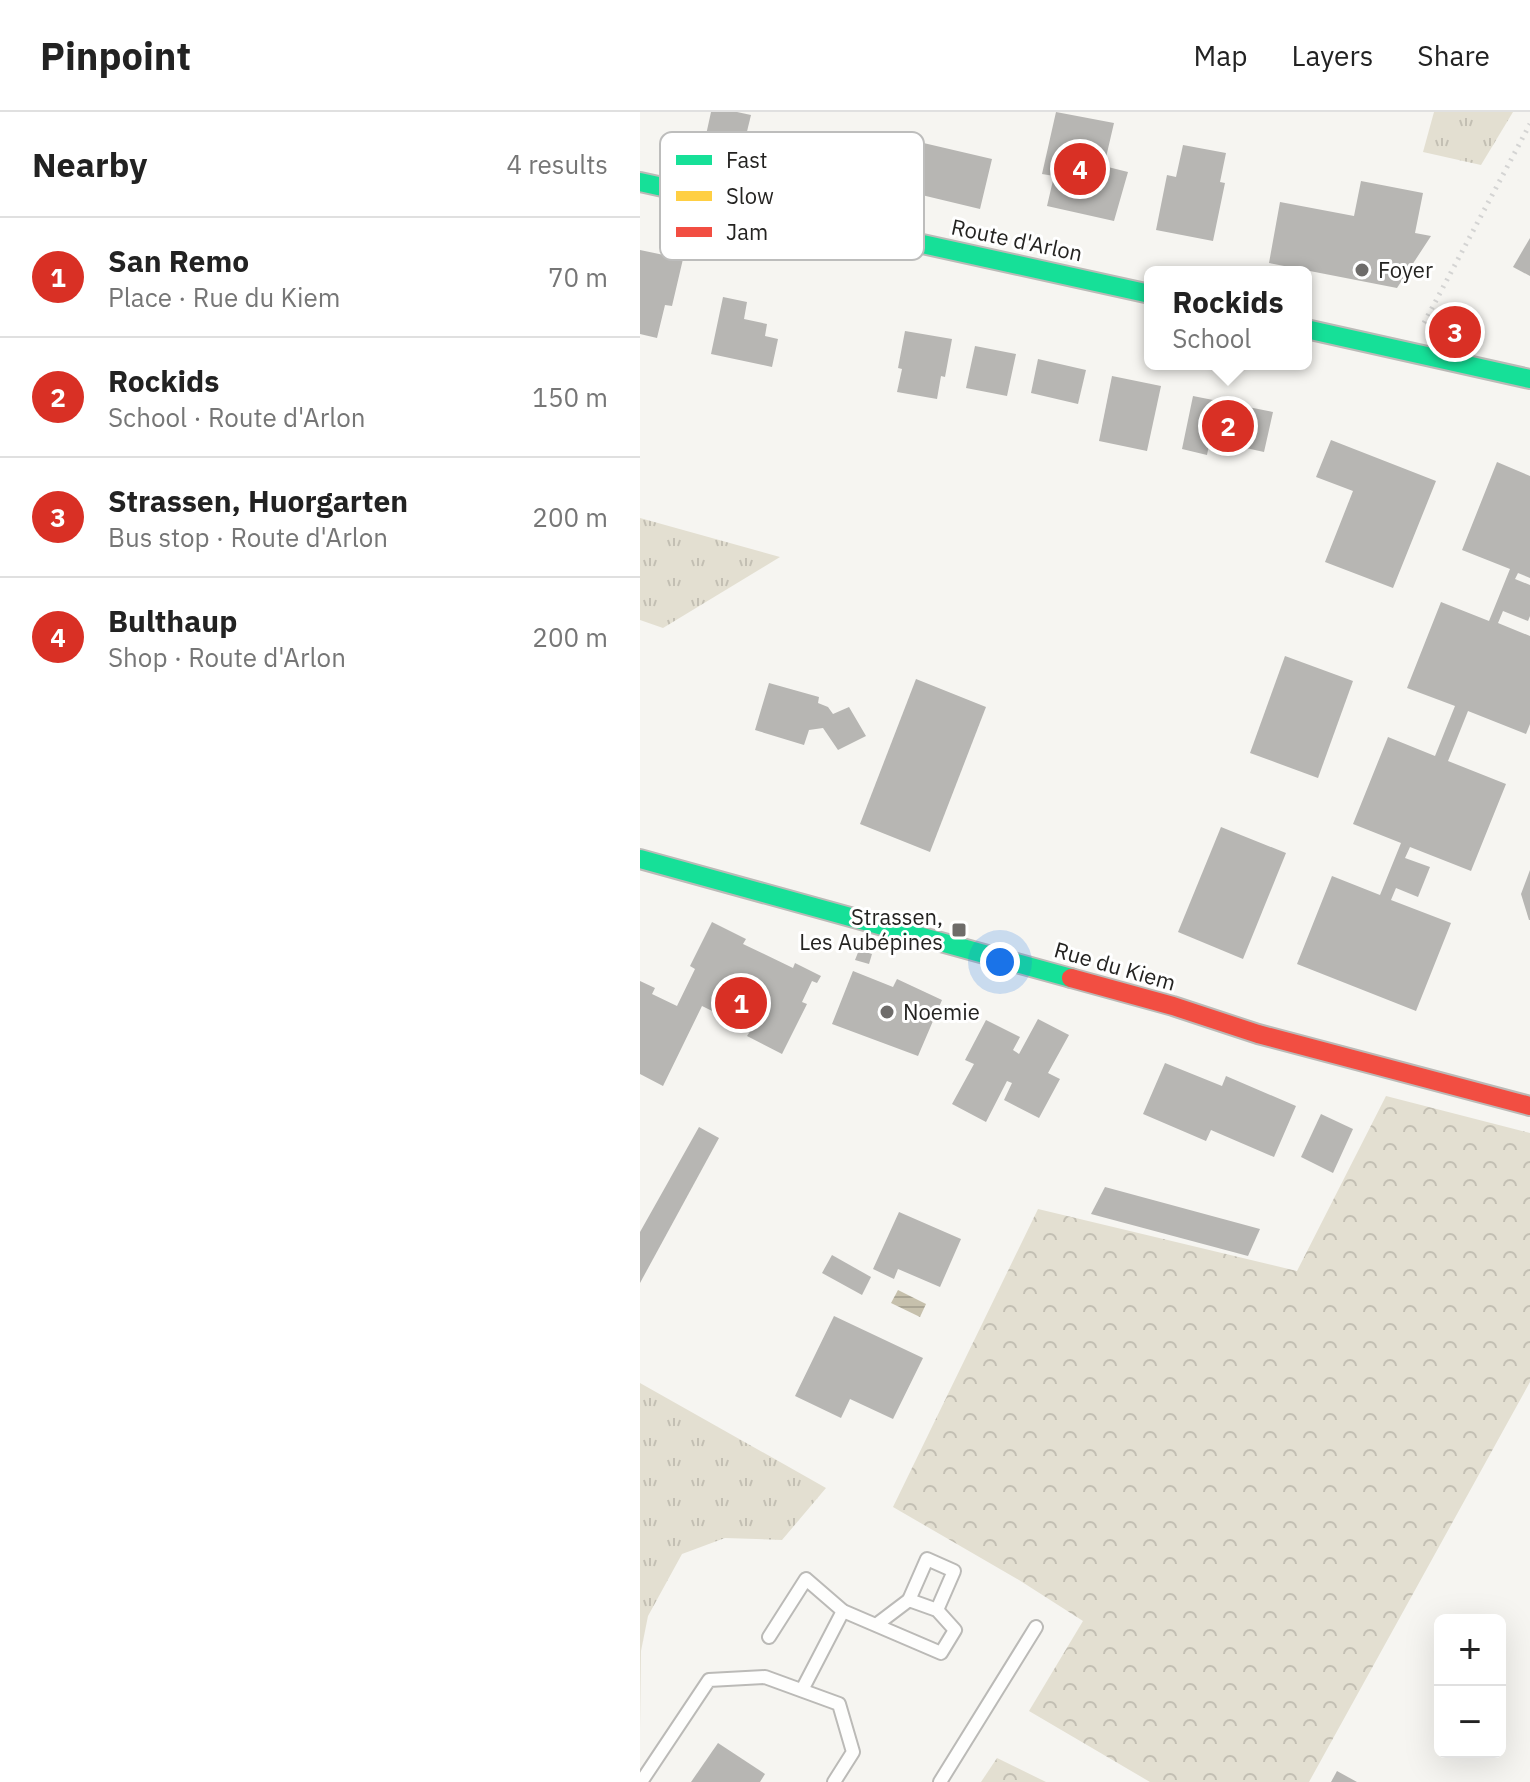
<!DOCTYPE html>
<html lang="en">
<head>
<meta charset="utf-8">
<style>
	body { margin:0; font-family:"IBM Plex Sans",sans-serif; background:#f6f6f6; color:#222 }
	.controls { position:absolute; right:24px; bottom:24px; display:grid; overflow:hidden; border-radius:12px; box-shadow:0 8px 32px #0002 }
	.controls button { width:72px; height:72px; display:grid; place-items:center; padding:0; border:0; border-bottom:2px solid #e0e0e0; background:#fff; color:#222; font:40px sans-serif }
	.you { position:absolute; left:360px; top:850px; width:28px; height:28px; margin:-20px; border:6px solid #fff; border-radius:50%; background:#1a73e8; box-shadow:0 0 0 12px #1a73e833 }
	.badge { display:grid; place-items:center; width:52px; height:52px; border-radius:50%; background:#d93025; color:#fff; font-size:26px; font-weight:700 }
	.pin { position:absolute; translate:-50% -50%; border:4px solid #fff; box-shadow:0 2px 8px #0006 }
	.popup { position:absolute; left:504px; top:154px; width:168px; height:104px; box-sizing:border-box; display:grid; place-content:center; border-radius:12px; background:#fff; filter:drop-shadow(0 2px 6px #0005); font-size:26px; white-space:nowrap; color:#767676 }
	.popup b { font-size:30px; color:#222 }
	.popup::after { content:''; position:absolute; left:50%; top:100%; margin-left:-16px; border:16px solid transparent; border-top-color:#fff }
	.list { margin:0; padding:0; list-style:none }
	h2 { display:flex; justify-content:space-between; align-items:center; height:104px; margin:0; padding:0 32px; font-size:34px }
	h2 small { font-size:26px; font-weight:400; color:#767676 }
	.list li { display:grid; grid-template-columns:52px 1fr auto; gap:24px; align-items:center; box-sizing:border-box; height:120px; padding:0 32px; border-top:2px solid #e0e0e0 }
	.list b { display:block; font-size:30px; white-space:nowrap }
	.list p { margin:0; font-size:26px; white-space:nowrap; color:#767676 }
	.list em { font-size:26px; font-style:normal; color:#767676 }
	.map { position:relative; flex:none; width:890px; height:1670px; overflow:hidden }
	header { display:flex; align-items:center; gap:48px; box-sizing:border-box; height:112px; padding:0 40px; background:#fff; border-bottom:2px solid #e0e0e0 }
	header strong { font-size:38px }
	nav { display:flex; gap:44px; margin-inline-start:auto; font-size:28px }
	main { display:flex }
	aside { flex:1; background:#fff }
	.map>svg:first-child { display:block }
</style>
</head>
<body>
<header>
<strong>Pinpoint</strong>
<nav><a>Map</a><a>Layers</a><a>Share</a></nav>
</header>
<main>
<aside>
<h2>Nearby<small>4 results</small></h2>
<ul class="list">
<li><span class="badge">1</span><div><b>San Remo</b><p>Place · Rue du Kiem</p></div><em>70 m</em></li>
<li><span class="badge">2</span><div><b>Rockids</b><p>School · Route d'Arlon</p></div><em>150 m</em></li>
<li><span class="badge">3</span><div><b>Strassen, Huorgarten</b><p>Bus stop · Route d'Arlon</p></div><em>200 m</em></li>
<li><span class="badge">4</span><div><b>Bulthaup</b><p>Shop · Route d'Arlon</p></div><em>200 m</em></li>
</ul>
</aside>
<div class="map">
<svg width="890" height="1670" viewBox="0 0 890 1670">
	<defs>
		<pattern id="grass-tufts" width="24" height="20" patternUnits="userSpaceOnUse" patternTransform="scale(2)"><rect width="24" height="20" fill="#e3dfd1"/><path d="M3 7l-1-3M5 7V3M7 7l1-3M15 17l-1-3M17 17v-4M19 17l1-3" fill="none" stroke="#c3bfb3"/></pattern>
		<pattern id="forest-crowns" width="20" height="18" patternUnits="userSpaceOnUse" patternTransform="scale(2)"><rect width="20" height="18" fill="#e3dfd1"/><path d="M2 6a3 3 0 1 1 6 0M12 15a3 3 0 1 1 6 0" fill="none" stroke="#c3bfb3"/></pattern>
		<pattern id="water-rules" width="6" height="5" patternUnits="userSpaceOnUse" patternTransform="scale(2)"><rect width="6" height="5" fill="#c6c0ac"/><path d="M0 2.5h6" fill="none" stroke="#aaa594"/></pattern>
	</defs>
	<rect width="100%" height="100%" fill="#f6f5f1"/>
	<g fill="url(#grass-tufts)">
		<path d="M794 0H873L841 53 783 40Z"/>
		<path d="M0 406 140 445 23 516 0 508Z"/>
		<path d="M0 1271 186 1376 142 1428 85 1426 42 1442 8 1504 1 1539 0 1617Z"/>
	</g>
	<g fill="url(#forest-crowns)">
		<path d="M746 984 890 1021V1270L669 1670H510L389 1599 443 1509 379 1468 253 1395 398 1097 657 1159Z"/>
		<path d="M357 1646 406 1670H341Z"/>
	</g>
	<path fill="url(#water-rules)" d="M258 1178 286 1192 280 1205 251 1191Z"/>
	<g fill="#b7b6b3">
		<path d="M71 0H97L111 3 102 40 64 32Z"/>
		<path d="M416 0 474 11 464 54 488 60 474 109 407 94 414 64 402 62Z"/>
		<path d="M245 22 352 47 340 97 240 73 249 37 242 35Z"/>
		<path d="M543 33 586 41 580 70 585 71 573 129 516 118 527 63 536 65Z"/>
		<path d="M721 69 783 81 775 121 791 124 757 176 629 151 640 90 714 104Z"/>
		<path d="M890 126V164L873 155Z"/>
		<path d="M0 138 43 147 32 194 25 193 17 226 0 222Z"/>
		<path d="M83 185 107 190 104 207 127 212 125 224 138 227 132 255 71 242Z"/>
		<path d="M265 219 312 227 305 265 301 264 297 287 257 280 262 257 258 256Z"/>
		<path d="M335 234 376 242 367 284 326 276Z"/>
		<path d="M398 247 446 258 438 292 391 281Z"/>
		<path d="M472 264 521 274 507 339 459 329Z"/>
		<path d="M553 284 633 300 624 340 570 328 567 343 542 337Z"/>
		<path d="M691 328 796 369 753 476 685 450 713 379 676 365Z"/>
		<path d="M857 350 890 364V466L878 461 875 467 890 473V504L888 509 863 499 858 511 890 524V612L886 622 828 599 808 649 866 672 831 759 770 735 765 746 790 755 778 785 756 776 751 788 811 811 776 899 657 852 692 764 740 783 761 731 713 712 748 625 795 644 815 594 767 576 801 490 849 509 870 457 822 438Z"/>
		<path d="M645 544 713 569 678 666 610 641Z"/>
		<path d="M276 567 346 595 290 740 220 712Z"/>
		<path d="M129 571 179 585 178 591 188 595 193 602 209 595 226 624 198 638 183 616 169 618 164 633 115 618Z"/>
		<path d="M581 715 646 741 603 847 538 820Z"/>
		<path d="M890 758V808H889L881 782Z"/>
		<path d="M72 810 106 827 103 832 153 856 155 851 181 864 177 871 172 869 162 890 167 892 142 942 107 924 111 918 62 894 23 974 0 962V869L15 876 12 882 37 894 55 857 50 854Z"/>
		<path d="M219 838 232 842 229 852 215 848Z"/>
		<path d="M213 859 253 875 257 867 302 888 278 944 192 912Z"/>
		<path d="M398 907 429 923 408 961 420 967 399 1006 364 988 372 971 367 969 346 1010 312 992 334 952 325 948 346 908 380 925 373 938 379 942Z"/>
		<path d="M525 951 582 974 586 964 656 994 634 1045 571 1018 566 1029 503 1002Z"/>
		<path d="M681 1002 713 1017 693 1061 661 1045Z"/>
		<path d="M59 1015 79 1026 0 1171V1120Z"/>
		<path d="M465 1075 620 1117 608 1144 451 1102Z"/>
		<path d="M259 1100 321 1127 300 1175 258 1157 254 1167 233 1157Z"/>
		<path d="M192 1143 231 1165 222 1183 182 1161Z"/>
		<path d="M194 1204 283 1246 253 1307 210 1287 201 1306 155 1284Z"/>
		<path d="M78 1631 125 1662 120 1670H51Z"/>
		<path d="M697 1659 717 1670H691Z"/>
	</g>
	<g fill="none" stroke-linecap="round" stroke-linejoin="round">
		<g stroke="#bbbab7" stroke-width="16">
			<g id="lane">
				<path d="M269 1488 287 1447 314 1459 297 1498"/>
				<path d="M129 1525 166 1467 203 1499 301 1541 315 1518 297 1498 269 1488 236 1513"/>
				<path d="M162 1578 203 1499"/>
				<path d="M1 1670 69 1568 125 1565 199 1592 213 1640 194 1670"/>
				<path d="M300 1670 396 1515"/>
			</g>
		</g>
		<g stroke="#bbbab7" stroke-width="22">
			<g id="fast">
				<path d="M0 70 510 182"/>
				<path d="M666 217 890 267"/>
				<path d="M0 747 431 866"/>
			</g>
		</g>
		<g stroke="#bbbab7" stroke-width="22">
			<path id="jam" d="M431 866 533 894 618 922 890 994"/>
		</g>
		<path stroke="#d4d4d3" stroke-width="5" stroke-dasharray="2 6" stroke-linecap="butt" d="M784 211 890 12"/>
		<use href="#lane" stroke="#fefefd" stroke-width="12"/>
		<use href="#fast" stroke="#16e098" stroke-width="18"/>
		<use href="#jam" stroke="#f24e42" stroke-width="18"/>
	</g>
	<g fill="#6e6c6a" stroke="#fff" stroke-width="3">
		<circle cx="722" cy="158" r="8"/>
		<rect x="311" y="810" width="16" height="16" rx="4"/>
		<circle cx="247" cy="900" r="8"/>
	</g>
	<g text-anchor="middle" stroke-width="6" stroke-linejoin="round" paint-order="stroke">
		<g font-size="22" fill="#242321" stroke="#fff">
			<text transform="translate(377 128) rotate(12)" y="8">Route d'Arlon</text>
			<text transform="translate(475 854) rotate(16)" y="8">Rue du Kiem</text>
		</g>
		<g font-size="22" fill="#242321" stroke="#fff" text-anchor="start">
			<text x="738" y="166">Foyer</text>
			<text x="303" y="813" text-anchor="end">Strassen,<tspan x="303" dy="25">Les Aubépines</tspan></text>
			<text x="263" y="908">Noemie</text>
		</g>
	</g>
	<rect x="20" y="20" width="264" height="128" rx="12" fill="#fff" stroke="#bdbdbc" stroke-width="2"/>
	<rect x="36" y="43" width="36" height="10" fill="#16e098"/>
	<rect x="36" y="79" width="36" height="10" fill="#ffcf43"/>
	<rect x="36" y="115" width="36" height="10" fill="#f24e42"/>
	<g font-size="22" fill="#242321">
		<text x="86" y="56">Fast</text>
		<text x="86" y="92">Slow</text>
		<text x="86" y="128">Jam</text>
	</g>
</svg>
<div class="controls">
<button>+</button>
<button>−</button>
</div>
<div class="you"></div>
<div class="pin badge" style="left:101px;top:891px">1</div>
<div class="pin badge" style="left:588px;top:314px">2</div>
<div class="popup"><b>Rockids</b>School</div>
<div class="pin badge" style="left:815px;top:220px">3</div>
<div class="pin badge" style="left:440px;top:57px">4</div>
</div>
</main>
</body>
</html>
